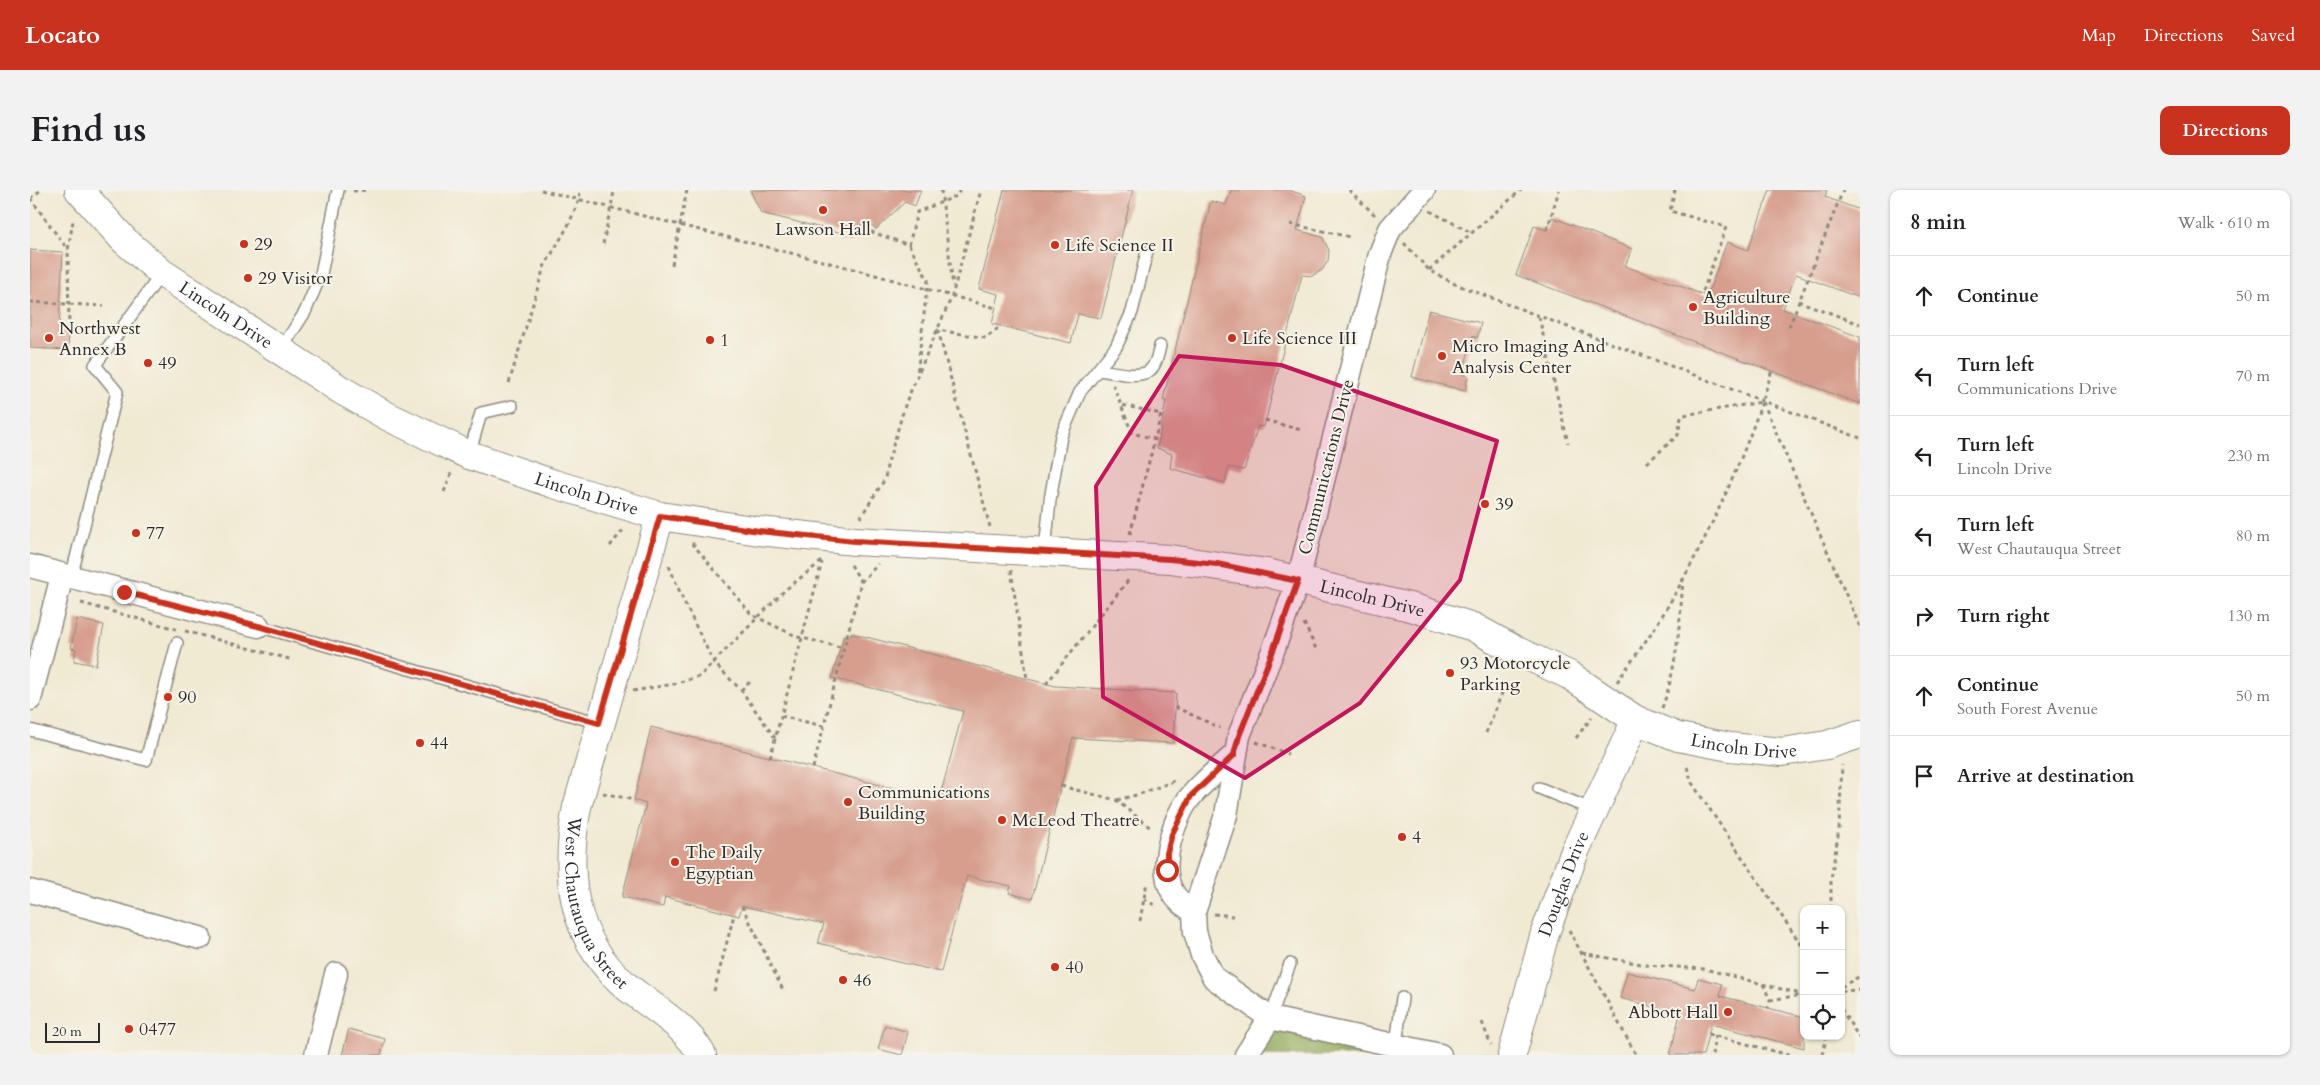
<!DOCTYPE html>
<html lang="en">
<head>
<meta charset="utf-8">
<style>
	body { margin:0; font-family:Cardo,serif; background:#f2f2f2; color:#202124 }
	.controls { position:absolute; right:15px; bottom:15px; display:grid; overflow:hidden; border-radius:10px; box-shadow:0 1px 4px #0004 }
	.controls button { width:45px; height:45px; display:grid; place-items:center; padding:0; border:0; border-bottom:1px solid #e0e0e0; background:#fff; color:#202124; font:25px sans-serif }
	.scale { position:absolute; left:15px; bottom:12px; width:55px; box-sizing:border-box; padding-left:5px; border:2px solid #2b2b2b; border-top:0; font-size:14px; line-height:18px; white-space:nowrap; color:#2b2b2b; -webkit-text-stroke:4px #f7f3e8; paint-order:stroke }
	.stop { position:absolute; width:15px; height:15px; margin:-11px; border:4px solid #c8321e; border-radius:50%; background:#fff }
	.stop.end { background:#c8321e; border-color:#fff; box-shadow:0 1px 5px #0008 }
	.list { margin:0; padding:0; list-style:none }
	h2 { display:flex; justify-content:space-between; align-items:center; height:65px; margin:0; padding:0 20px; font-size:21px }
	h2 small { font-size:16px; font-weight:400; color:#757577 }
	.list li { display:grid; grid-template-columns:32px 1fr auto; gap:15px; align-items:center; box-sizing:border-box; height:80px; padding:0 20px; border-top:1px solid #e0e0e0 }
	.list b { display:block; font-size:19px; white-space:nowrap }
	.list p { margin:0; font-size:16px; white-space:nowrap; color:#757577 }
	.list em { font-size:16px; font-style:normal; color:#757577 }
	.icon { flex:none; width:28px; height:28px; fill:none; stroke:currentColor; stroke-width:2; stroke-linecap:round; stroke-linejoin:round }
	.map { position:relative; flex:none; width:1830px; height:865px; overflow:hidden; border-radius:10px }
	header { display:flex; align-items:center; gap:30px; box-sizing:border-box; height:70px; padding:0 25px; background:#c8321e; color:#fff }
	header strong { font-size:24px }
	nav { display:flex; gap:28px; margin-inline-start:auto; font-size:18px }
	.intro { display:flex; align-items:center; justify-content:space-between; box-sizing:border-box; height:120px; padding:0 30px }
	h1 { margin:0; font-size:35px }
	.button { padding:12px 22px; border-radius:10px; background:#c8321e; color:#fff; font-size:18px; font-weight:700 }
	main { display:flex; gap:30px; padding:0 30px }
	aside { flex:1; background:#fff; border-radius:10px; box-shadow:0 1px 4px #0004 }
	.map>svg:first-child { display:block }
</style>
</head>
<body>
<header>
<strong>Locato</strong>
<nav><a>Map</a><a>Directions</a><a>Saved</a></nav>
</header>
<div class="intro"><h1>Find us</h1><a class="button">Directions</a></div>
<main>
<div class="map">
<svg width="1830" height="865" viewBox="0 0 1830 865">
	<rect width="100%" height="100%" fill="#f7f3e8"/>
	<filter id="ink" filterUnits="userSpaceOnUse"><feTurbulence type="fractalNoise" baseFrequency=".02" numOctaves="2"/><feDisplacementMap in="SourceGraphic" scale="10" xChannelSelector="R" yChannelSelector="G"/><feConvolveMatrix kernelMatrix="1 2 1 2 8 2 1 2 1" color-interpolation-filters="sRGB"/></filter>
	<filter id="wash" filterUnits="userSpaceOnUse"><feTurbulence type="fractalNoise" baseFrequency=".0096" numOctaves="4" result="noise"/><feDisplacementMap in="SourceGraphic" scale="20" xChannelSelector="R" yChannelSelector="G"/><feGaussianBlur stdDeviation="1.12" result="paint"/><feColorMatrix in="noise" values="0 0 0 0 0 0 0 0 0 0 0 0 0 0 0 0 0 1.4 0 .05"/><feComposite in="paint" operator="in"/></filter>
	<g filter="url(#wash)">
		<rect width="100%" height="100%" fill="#f0ead3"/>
		<path fill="#92ab5c" stroke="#5e6b44" d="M1249 839 1363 865H1231L1234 855Z"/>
		<g id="blocks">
			<g fill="#d79e8e">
				<path d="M720 0H891L885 16 875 12 846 39 839 33 824 46 731 23Z"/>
				<path d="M974 0H1103L1071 128 1048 124 1041 153 962 134 969 104 949 99Z"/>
				<path d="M1201 0H1259L1276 6 1267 40 1292 47 1299 60 1298 71 1292 80 1282 86 1272 85 1234 237 1228 236 1214 280 1199 277 1195 293 1140 278 1142 264 1127 258 1136 211 1133 210 1181 11 1196 15Z"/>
				<path d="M1740 0H1797L1795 7 1830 20V108L1766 84 1753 119 1830 147V214L1486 85 1504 36 1517 40 1522 27 1602 59 1595 76 1677 106 1697 52 1718 60Z"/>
				<path d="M0 60 33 62 29 139H39L38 160 0 158Z"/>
				<path d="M1399 120 1451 133 1447 148 1442 146 1433 185 1438 186 1435 201 1382 187Z"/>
				<path d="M47 429 74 435 66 475 44 471 46 459 41 458Z"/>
				<path d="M821 443 1025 496 1146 503 1143 553 1043 548 1002 709 979 703 981 696 937 686 911 782 788 753 794 734 712 716 709 726 635 707 633 717 592 707 616 614 604 610 621 537 909 610 933 521 802 488 814 445 820 447Z"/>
				<path d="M1597 782 1665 799 1668 788 1692 794 1690 806 1774 827V858L1681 834 1673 865H1640L1650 824 1590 808Z"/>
				<path d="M855 835 878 842 872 865 848 859Z"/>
				<path d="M319 839 355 849 351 865H312Z"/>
			</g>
		</g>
	</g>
	<g filter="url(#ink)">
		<use href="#blocks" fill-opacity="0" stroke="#8e8a7f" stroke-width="1"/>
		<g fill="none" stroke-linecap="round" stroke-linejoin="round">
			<g stroke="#8e8a7f" stroke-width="14">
				<g id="lane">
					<path d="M250 161 275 122 291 84 308 0"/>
					<path d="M1068 180C1081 181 1107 189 1119 181 1126 176 1128 164 1130 156"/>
					<path d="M439 265 451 223 482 216"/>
					<path d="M1015 361 1020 310 1031 246 1050 202 1086 157 1102 122 1117 62"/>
					<path d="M41 388 87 202 65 175 132 83"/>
					<path d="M228 436 569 533"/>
					<path d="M0 540 116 570 147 453"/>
					<path d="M1509 598 1563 620"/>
					<path d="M1240 828 1260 774"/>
					<path d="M1366 855 1372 808"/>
				</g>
			</g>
			<g stroke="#8e8a7f" stroke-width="25">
				<g id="street">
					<path d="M1394 0 1360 39 1350 64 1268 391 1244 458 1209 546 1196 625 1164 722 1165 742 1172 765 1184 788 1240 828 1410 865"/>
					<path d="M0 376 228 436"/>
					<path d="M0 509 32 386"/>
					<path d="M0 701 170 748"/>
					<path d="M1164 722C1155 716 1147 711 1142 701 1128 676 1144 625 1162 605 1175 590 1190 578 1204 565"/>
					<path d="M286 865 306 784"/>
					<path d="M1216 865 1240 828"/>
				</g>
			</g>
			<g stroke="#8e8a7f" stroke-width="30">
				<g id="secondary">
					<path id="s1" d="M49 0 94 50 132 83 311 200 357 226 439 265 524 294 630 326 729 341 825 351 1140 369 1237 383 1384 418 1443 437 1487 461 1539 485 1606 530 1648 547 1700 557 1752 562 1797 555 1830 544"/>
					<path id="s2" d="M630 326 547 617C534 684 541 749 596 796 620 816 657 836 672 865"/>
					<path id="s3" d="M1482 865 1515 743 1545 661 1606 530"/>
				</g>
			</g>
			<g stroke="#8e8a7f" stroke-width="3" stroke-dasharray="4 4" stroke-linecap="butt">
				<path d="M511 0 816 77 966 118"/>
				<path d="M911 0 923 96"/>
				<path d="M1319 0 1346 26"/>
				<path d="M1645 0 1640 21 1696 37 1672 104"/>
				<path d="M323 1 337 0"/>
				<path d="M0 8 38 60"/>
				<path d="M0 8 11 0"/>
				<path d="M1400 21 1442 43"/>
				<path d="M1260 34 1320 47"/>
				<path d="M833 39 879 55 898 90 887 184"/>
				<path d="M1517 40 1529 0"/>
				<path d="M1374 53 1399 80 1425 94 1830 248"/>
				<path d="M573 54 584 2"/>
				<path d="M879 55 887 22 927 6 930 0"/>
				<path d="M642 75 657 0"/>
				<path d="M1399 80 1491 0"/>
				<path d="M1768 111 1830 134"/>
				<path d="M0 112 74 116"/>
				<path d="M1509 127 1538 253"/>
				<path d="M1759 137 1813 0"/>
				<path d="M39 139 38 60 43 31"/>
				<path d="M479 193 514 77 538 36 549 10 550 0"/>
				<path d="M1083 195 1102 243 1125 249 1131 224 1092 215"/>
				<path d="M1733 212 1830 437"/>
				<path d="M1235 230 1271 240"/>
				<path d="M1617 273 1648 245 1651 227 1654 225 1732 212"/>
				<path d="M414 302 422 281"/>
				<path d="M830 328 855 289 857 276 876 212 922 106 951 0"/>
				<path d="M960 337 908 140 956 148 971 136"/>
				<path d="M1100 344 1125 249"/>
				<path d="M662 353 722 425 768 447 814 458"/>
				<path d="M580 356 594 339"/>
				<path d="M639 376 654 412 684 473 711 500 745 548"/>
				<path d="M981 380 997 489"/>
				<path d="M831 392 848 374"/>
				<path d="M51 413 146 439"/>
				<path d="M1274 433 1287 461"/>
				<path d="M155 441 263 470"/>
				<path d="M1587 492C1602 470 1618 449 1632 426 1675 355 1719 260 1742 180"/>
				<path d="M1016 494 1100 388"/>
				<path d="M711 500 720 492"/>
				<path d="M603 501 644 494 670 486 755 400 792 371"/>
				<path d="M1145 517 1190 538"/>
				<path d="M1632 518C1647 478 1650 431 1653 389"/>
				<path d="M751 526 793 536"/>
				<path d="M1456 543 1472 503 1460 499"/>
				<path d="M1546 548 1562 527"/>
				<path d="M1226 552 1258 564"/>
				<path d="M740 568 792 372"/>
				<path d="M1657 577 1662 593 1774 759"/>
				<path d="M783 578 831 392 820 373"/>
				<path d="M1031 596 1086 610 1122 639"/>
				<path d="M573 603 604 610"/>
				<path d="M1087 610 1110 604 1147 590"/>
				<path d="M1114 709 1126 716"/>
				<path d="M712 716 753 800"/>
				<path d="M1801 719V689L1809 639 1812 575"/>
				<path d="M1184 724 1203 726"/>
				<path d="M1110 731 1117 692"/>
				<path d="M1539 740 1606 865"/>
				<path d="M1552 763 1616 775 1675 779 1774 805"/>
				<path d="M1733 794 1740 810 1738 818"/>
				<path d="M1811 797 1830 786"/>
				<path d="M684 801 704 725"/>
				<path d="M1811 801 1830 800"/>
				<path d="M1740 810 1771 805"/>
				<path d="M1811 819 1830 849"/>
				<path d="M1452 832 1461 855"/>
				<path d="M1678 844 1759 865"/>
				<path d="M1682 865 1685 846"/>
				<path d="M1792 865 1797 846"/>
			</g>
			<use href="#lane" stroke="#fff" stroke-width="11"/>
			<use href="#street" stroke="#fff" stroke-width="22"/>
			<use href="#secondary" stroke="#fff" stroke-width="28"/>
		</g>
	</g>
	<g fill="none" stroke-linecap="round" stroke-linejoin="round" filter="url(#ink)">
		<path stroke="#c8321e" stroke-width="6" d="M94 402 228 436 569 533 630 326 729 341 825 351 1140 369 1187 374 1268 391 1244 458 1209 546 1204 565 1161 606 1142 644 1137 663V680"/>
	</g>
	<path fill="#c2185b" fill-opacity="0.2" stroke="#c2185b" stroke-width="4" stroke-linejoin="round" d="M1149 166 1251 175 1467 251 1430 390 1330 513 1215 588 1073 507 1066 296Z"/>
	<g fill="#c8321e" stroke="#f7f3e8" stroke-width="2">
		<circle cx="793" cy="20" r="5"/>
		<circle cx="214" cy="54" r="5"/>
		<circle cx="1025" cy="55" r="5"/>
		<circle cx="218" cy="88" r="5"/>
		<circle cx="1663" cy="117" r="5"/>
		<circle cx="19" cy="148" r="5"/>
		<circle cx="1202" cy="148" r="5"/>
		<circle cx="680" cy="150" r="5"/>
		<circle cx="1412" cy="166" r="5"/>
		<circle cx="118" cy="173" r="5"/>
		<circle cx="1455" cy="314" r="5"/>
		<circle cx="106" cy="343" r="5"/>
		<circle cx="1420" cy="483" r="5"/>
		<circle cx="138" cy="507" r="5"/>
		<circle cx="390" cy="553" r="5"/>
		<circle cx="818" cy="612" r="5"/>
		<circle cx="972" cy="630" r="5"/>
		<circle cx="1372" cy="647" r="5"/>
		<circle cx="645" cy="672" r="5"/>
		<circle cx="1025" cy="777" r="5"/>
		<circle cx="813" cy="790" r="5"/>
		<circle cx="1698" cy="822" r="5"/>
		<circle cx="99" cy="839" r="5"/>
	</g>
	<g text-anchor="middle" stroke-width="4" stroke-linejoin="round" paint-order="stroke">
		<g font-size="18" fill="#2b2b2b" stroke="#f7f3e8" text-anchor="start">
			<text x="793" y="45" text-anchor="middle">Lawson Hall</text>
			<text x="224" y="60">29</text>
			<text x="1035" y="61">Life Science II</text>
			<text x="228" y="94">29 Visitor</text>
			<text x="1673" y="113">Agriculture<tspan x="1673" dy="21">Building</tspan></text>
			<text x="29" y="144">Northwest<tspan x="29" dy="21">Annex B</tspan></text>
			<text x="1212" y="154">Life Science III</text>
			<text x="690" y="156">1</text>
			<text x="1422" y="162">Micro Imaging And<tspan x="1422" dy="21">Analysis Center</tspan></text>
			<text x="128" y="179">49</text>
			<text x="1465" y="320">39</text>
			<text x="116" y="349">77</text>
			<text x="1430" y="479">93 Motorcycle<tspan x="1430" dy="21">Parking</tspan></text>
			<text x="148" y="513">90</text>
			<text x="400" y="559">44</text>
			<text x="828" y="608">Communications<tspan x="828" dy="21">Building</tspan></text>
			<text x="982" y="636">McLeod Theatre</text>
			<text x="1382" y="653">4</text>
			<text x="655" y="668">The Daily<tspan x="655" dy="21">Egyptian</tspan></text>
			<text x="1035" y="783">40</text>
			<text x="823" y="796">46</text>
			<text x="1688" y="828" text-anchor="end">Abbott Hall</text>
			<text x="109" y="845">0477</text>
		</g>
		<g font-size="18" fill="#2b2b2b" stroke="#f7f3e8">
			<text dy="6" stroke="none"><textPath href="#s1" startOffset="194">Lincoln Drive</textPath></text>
			<text transform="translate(1296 277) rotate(-76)" y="6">Communications Drive</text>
			<text dy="6" stroke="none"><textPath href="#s1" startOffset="599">Lincoln Drive</textPath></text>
			<text dy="6" stroke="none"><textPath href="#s1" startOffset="1394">Lincoln Drive</textPath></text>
			<text dy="6" stroke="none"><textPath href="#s1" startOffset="1799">Lincoln Drive</textPath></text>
			<text dy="6" stroke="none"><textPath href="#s3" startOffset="179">Douglas Drive</textPath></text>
			<text dy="6" stroke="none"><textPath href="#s2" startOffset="405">West Chautauqua Street</textPath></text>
		</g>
	</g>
</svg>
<div class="controls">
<button>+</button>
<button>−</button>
<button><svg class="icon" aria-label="locate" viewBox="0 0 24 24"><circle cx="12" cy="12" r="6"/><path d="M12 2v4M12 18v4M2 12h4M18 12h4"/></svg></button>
</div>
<div class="scale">20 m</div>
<div class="stop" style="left:1137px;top:680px"></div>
<div class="stop end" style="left:94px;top:402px"></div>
</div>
<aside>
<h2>8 min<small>Walk · 610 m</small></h2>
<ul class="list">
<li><svg class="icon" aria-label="ahead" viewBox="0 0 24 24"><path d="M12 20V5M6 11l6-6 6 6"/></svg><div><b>Continue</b></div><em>50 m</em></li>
<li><svg class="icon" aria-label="left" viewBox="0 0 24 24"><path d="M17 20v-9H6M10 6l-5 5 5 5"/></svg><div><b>Turn left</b><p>Communications Drive</p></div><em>70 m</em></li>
<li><svg class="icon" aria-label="left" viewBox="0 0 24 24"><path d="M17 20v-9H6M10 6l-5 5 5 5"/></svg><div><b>Turn left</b><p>Lincoln Drive</p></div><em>230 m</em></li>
<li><svg class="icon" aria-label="left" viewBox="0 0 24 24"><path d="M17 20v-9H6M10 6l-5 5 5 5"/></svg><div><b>Turn left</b><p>West Chautauqua Street</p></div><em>80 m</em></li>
<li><svg class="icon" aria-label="right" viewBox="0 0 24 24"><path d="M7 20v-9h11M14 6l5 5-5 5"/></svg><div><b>Turn right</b></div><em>130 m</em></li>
<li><svg class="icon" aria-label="ahead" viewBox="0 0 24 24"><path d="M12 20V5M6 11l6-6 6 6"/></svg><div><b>Continue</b><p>South Forest Avenue</p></div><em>50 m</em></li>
<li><svg class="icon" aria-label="arrive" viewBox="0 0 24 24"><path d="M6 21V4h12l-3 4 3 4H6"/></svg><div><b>Arrive at destination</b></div></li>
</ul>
</aside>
</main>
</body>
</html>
